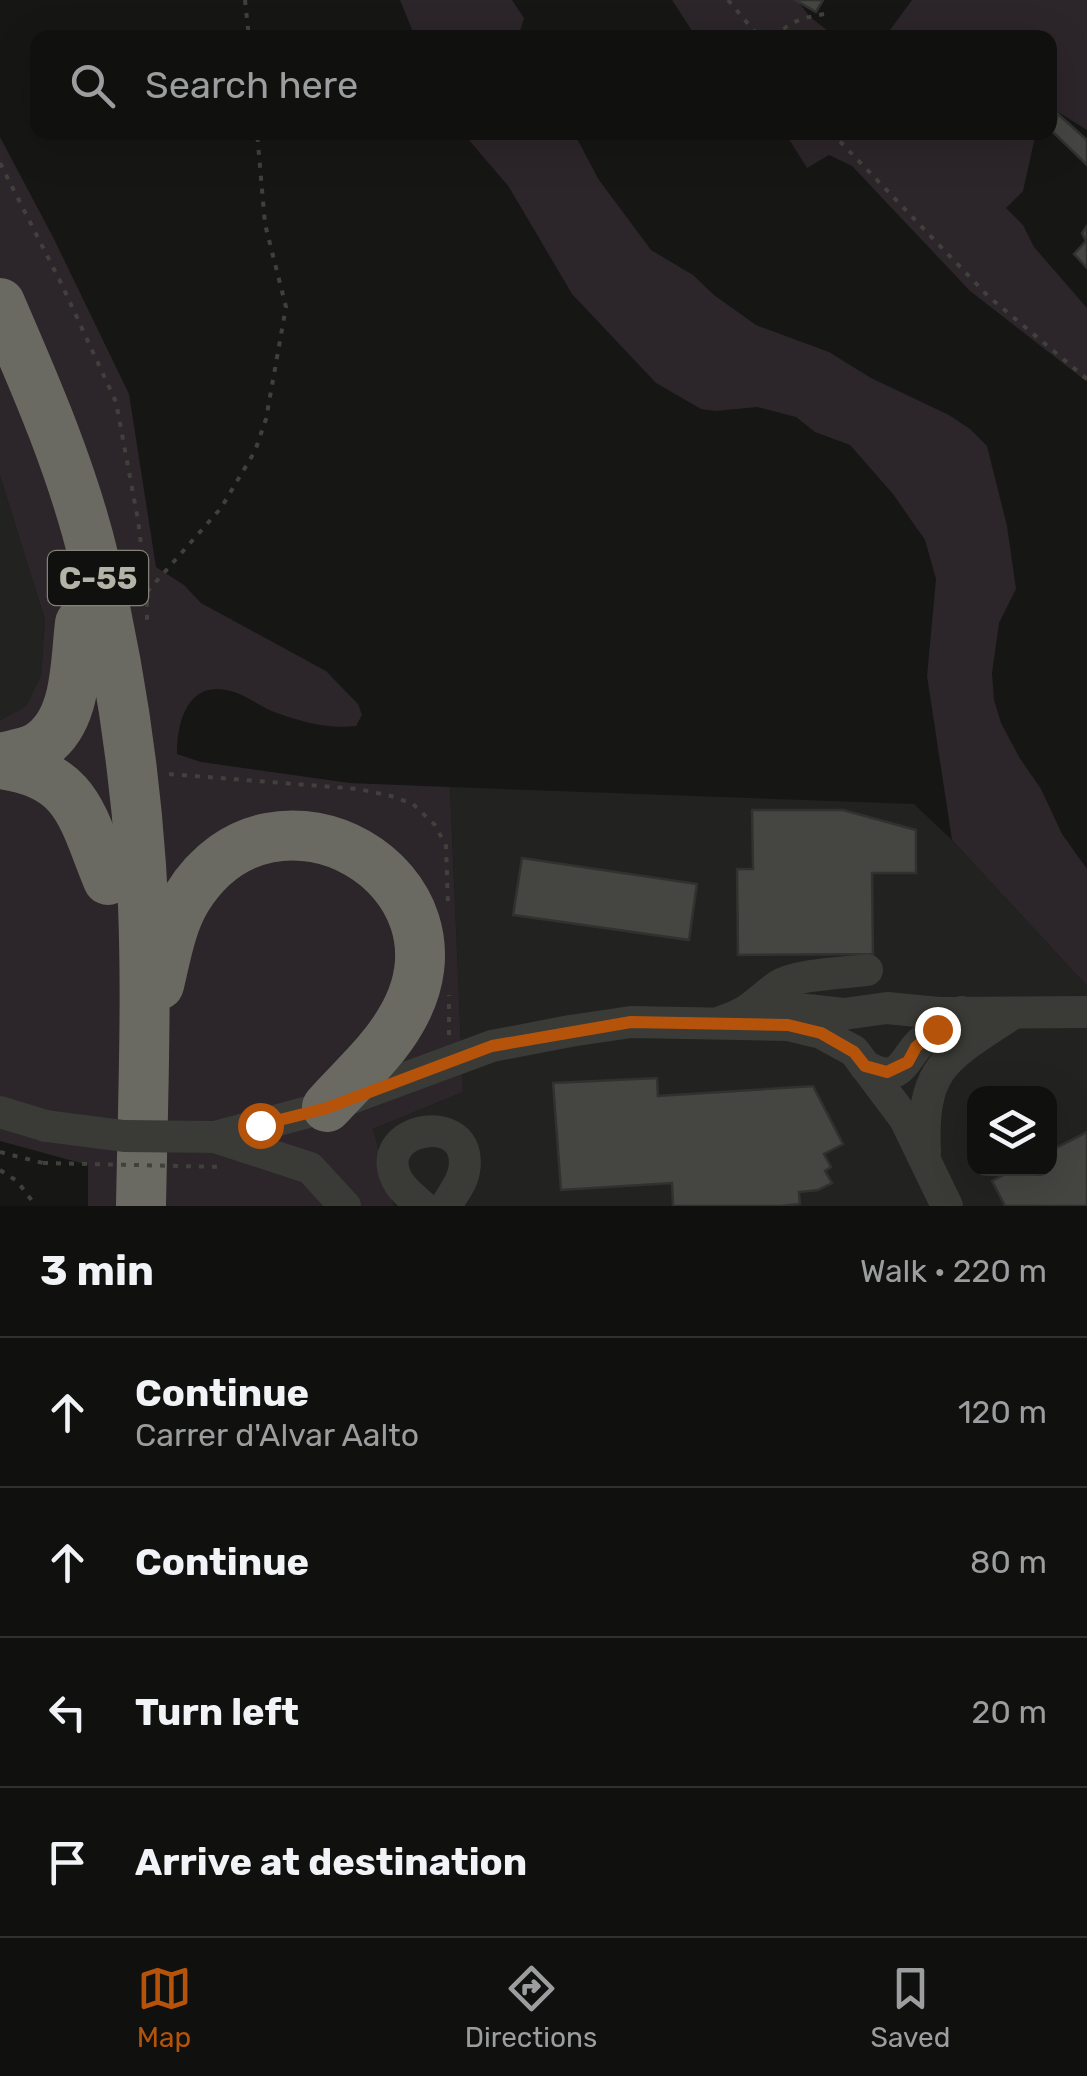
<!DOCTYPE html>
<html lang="en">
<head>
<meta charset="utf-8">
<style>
	body { margin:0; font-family:Rubik,sans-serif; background:#191918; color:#f1f3f6 }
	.controls { position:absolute; right:30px; bottom:30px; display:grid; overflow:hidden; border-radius:20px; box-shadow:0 10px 40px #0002 }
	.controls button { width:90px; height:90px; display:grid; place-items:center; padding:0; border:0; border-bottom:2px solid #30302f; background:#10100f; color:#f1f3f6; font:50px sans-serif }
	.stop { position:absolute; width:30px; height:30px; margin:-22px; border:8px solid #b45309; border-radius:50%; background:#fff }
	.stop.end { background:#b45309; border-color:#fff; box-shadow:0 2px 10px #0008 }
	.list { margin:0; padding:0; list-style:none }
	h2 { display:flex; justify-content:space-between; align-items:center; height:130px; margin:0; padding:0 40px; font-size:42px }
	h2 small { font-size:32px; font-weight:400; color:#9c9d9e }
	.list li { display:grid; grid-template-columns:65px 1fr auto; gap:30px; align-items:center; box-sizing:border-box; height:150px; padding:0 40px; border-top:2px solid #30302f }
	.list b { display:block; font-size:38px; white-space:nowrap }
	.list p { margin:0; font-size:32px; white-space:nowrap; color:#9c9d9e }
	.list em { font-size:32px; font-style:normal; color:#9c9d9e }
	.icon { flex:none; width:55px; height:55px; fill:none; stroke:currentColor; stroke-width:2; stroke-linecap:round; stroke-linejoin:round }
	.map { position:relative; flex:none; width:1087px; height:1206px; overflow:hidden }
	.search { position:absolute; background:#10100f; box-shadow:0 10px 40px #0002; left:30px; right:30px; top:30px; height:110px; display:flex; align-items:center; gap:25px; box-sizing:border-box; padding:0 35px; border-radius:20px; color:#9c9d9e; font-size:38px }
	.sheet { height:730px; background:#10100f }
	nav { display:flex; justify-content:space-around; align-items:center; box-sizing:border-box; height:140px; border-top:2px solid #30302f; background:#10100f; font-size:28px; color:#9c9d9e }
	nav a { display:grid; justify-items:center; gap:5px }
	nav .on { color:#b45309 }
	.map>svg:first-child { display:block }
</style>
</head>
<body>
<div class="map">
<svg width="1087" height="1206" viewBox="0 0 1087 1206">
	<rect width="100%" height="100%" fill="#161614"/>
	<g fill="#222320" fill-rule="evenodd">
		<path d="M0 476 45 620 41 675 26 708 0 720Z"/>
		<path d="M450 787 914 804 952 840 1087 986V1206H394L373 1129 463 1092ZM974 1094H1050V1168H974Z"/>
	</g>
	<g fill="#2c252a">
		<path d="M400 0H512L524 18 518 37H415Z"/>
		<path d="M672 0H797L810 17 836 37H696Z"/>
		<path d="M912 0H1087V130L1058 112 1050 117V38L889 37 887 34Z"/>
		<path d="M463 133H574L599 180 651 250 693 275 714 295 756 325 829 352 871 378 949 415 970 429 987 446 1007 526 1016 589 999 623 992 673 994 700 1001 723 1019 757 1041 789 1062 834 1087 869V986L952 840 927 676 936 579 925 540 893 494 850 445 815 432 796 417 757 407 716 411 701 409 656 383 572 294 509 187Z"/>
		<path d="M785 133H1036L1023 191 1006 208 1023 225 1034 247 1087 308V382L970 291 852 166 829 155 807 168Z"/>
		<path d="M0 137 54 239 129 394 156 567 184 585 201 603 326 671 358 704 362 715 356 726C330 729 305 723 280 714 263 709 248 696 231 691 188 679 177 721 177 754L201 762 350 783 450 787 463 1092 373 1129 394 1206H88V1165L0 1141V720L26 707 41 675 45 620 0 476Z"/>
	</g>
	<g fill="#454541" stroke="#31322f" stroke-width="2.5">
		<path d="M795 0H823L816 12Z"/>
		<path d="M1058 114 1087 140V165L1053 132Z"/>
		<path d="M1087 226V268L1074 254 1086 241 1082 233Z"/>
		<path d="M752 810H843L916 830V873H872L873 954 738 955 737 869H753Z"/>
		<path d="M522 858 697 884 689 940 513 915Z"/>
		<path d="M657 1078 658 1096 813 1086 843 1144 824 1154 831 1167 825 1171 832 1183 818 1190 799 1192 800 1204 781 1206H673L672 1183 561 1190 553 1083Z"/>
		<path d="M1087 1132V1206H1005L992 1181 1016 1168H1050V1151Z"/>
	</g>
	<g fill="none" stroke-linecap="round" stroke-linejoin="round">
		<g stroke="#41413c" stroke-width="4" stroke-dasharray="5 8" stroke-linecap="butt">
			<path d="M245 0 249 38"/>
			<path d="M728 0 760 38"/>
			<path d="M774 38C789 21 803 18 824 14"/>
			<path d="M831 132 988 296 1087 379"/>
			<path d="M0 163 61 283 116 402 138 520 147 592V626"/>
			<path d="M147 592 221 508 255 451 266 419 286 307 265 224 257 132"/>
			<path d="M169 774 358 789 391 796 413 804 435 825 446 846 448 905"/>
			<path d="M449 1035V995"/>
			<path d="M0 1152 43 1163"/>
			<path d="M0 1170 17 1181 36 1206"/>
		</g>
		<g stroke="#3a3a36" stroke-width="32">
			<path d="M788 1008 844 1014 887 1008 938 1013 1087 1012"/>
			<path d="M723 1021C750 1013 757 1001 778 986 797 974 844 973 867 970"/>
			<path d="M865 1066C902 1087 903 1058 922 1041 934 1030 949 1022 962 1012"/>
			<path d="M0 1112 46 1126"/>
			<path d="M215 1137 327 1107 492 1046 570 1031 631 1022 788 1025 821 1033 854 1051 905 1119 947 1206"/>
			<path d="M215 1137 310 1168 345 1206"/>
			<path d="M925 1152C921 1066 946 1058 1012 1014"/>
			<path d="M422 1206C414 1199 405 1192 399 1183 365 1127 476 1107 464 1171 462 1183 452 1195 446 1206"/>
		</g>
		<g stroke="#6b6a62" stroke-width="50">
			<path d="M0 303C36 386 73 471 94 559 118 659 134 763 141 865 148 978 143 1093 141 1206"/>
			<path d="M0 758C12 755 27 753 38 747 78 723 75 663 80 623"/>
			<path d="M0 764C78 774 82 817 108 880"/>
			<path d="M159 985C166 956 171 924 187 898 274 757 484 879 401 1020 383 1052 351 1080 327 1107"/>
		</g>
		<path stroke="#41413c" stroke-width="4" stroke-dasharray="5 8" stroke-linecap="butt" d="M43 1163 225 1167"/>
		<path stroke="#3a3a36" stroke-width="32" d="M46 1126 124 1136 215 1137"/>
	</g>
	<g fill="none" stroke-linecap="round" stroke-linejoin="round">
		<path stroke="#b45309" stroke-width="12" d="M260 1125 327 1108 492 1046 631 1022 788 1025 821 1033 854 1052 865 1066 887 1072 908 1062 916 1047 937 1029"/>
	</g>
	<g text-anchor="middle" stroke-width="9" stroke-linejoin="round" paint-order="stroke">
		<rect fill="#10110f" stroke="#83827a" stroke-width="2.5" x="48" y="551" width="100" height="54" rx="8"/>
		<g font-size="32" font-weight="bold" fill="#b4b3a8">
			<text x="98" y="589">C-55</text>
		</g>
	</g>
</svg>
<div class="controls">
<button><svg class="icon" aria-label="layers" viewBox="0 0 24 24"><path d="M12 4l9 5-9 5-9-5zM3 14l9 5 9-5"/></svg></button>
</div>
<div class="stop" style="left:260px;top:1125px"></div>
<div class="stop end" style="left:937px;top:1029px"></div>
<div class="search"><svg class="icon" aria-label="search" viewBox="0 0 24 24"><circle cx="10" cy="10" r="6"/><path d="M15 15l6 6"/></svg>Search here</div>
</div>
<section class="sheet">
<h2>3 min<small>Walk · 220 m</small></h2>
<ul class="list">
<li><svg class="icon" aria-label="ahead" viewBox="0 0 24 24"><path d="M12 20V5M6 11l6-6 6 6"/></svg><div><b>Continue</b><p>Carrer d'Alvar Aalto</p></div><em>120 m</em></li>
<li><svg class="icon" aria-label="ahead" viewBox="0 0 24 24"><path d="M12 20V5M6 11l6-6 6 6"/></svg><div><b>Continue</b></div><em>80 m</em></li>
<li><svg class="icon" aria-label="left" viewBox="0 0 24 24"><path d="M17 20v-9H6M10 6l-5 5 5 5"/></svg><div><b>Turn left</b></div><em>20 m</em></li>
<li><svg class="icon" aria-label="arrive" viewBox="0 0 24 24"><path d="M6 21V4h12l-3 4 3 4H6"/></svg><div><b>Arrive at destination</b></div></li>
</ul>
</section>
<nav>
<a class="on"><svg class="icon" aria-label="map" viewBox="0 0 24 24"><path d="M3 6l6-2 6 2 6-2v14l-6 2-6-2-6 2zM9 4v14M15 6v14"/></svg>Map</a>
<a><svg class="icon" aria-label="directions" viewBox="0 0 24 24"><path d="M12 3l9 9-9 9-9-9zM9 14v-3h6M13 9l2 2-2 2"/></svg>Directions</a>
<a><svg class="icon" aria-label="saved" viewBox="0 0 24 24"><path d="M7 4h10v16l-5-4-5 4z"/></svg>Saved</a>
</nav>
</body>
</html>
